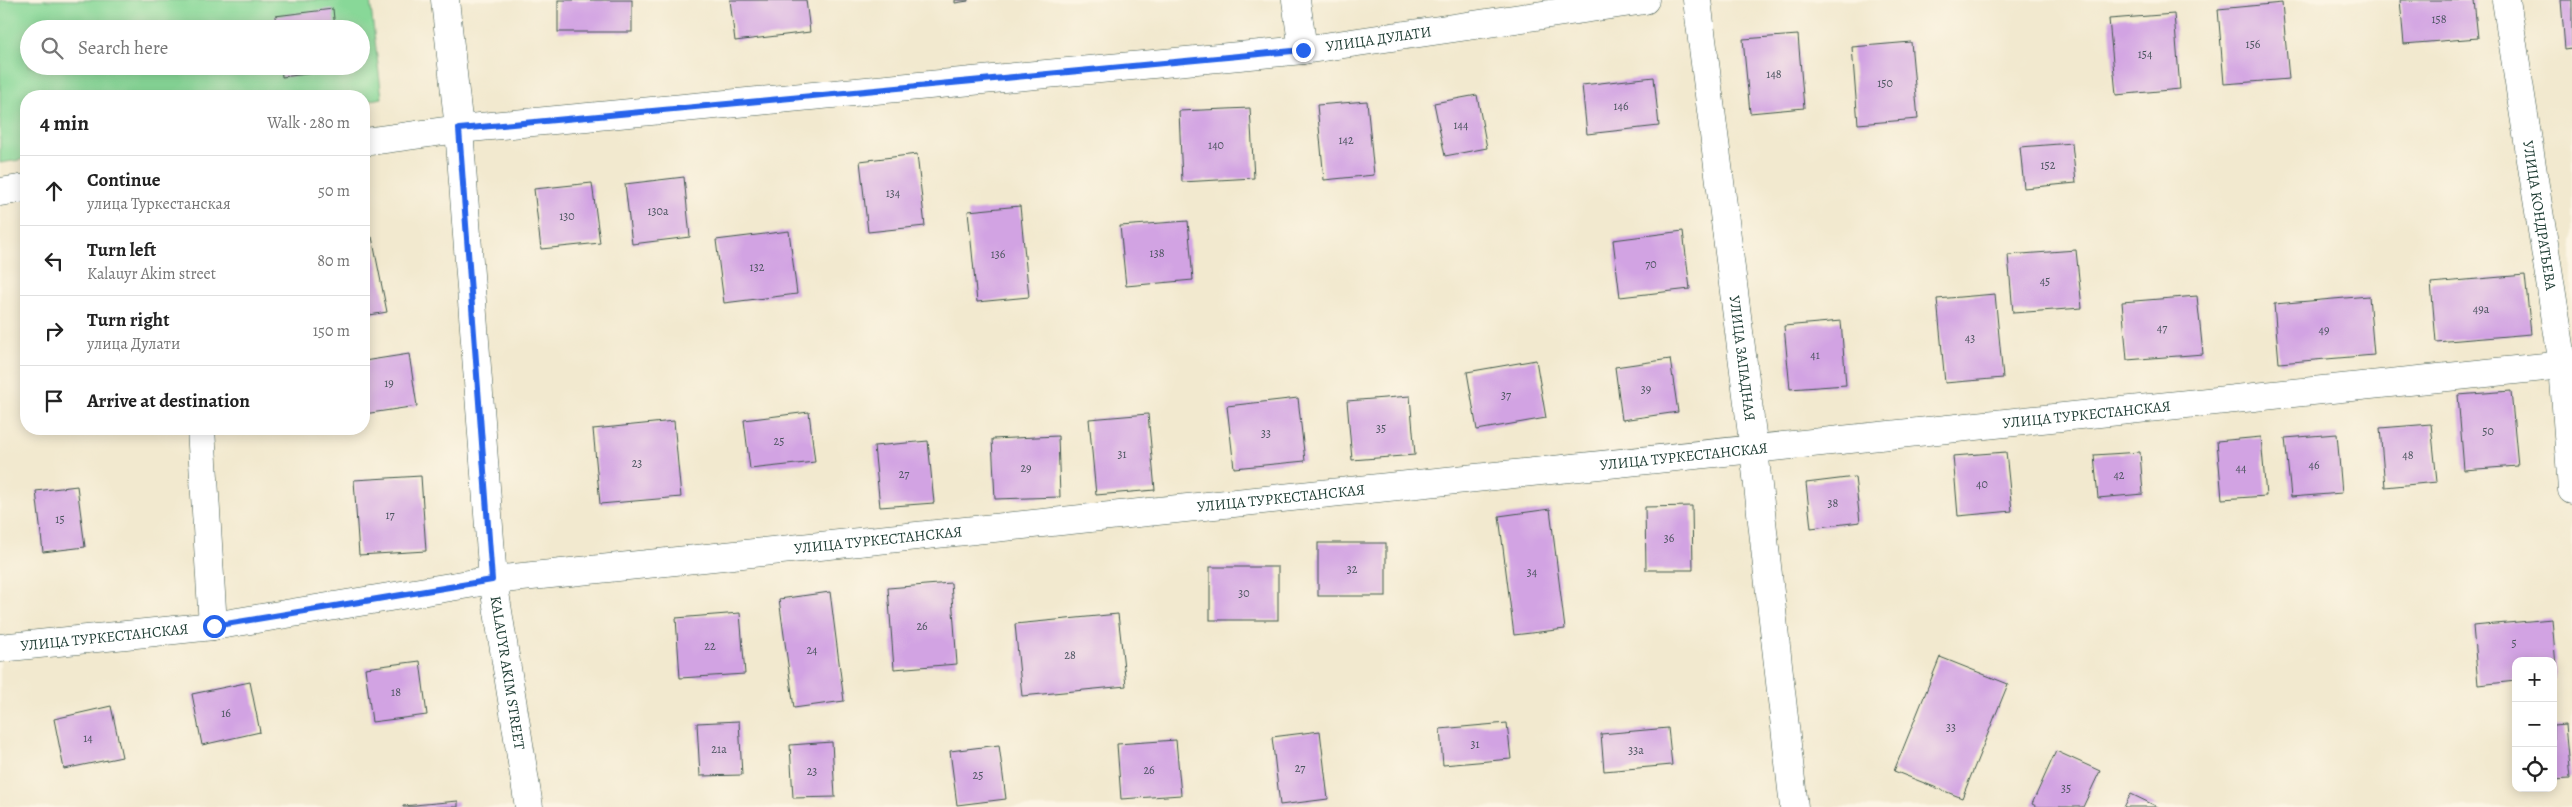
<!DOCTYPE html>
<html lang="en">
<head>
<meta charset="utf-8">
<style>
	body { margin:0; font-family:Alegreya,serif; background:#f2f2f2; color:#222 }
	.controls { position:absolute; right:15px; bottom:15px; display:grid; overflow:hidden; border-radius:10px; box-shadow:0 2px 12px #0003 }
	.controls button { width:45px; height:45px; display:grid; place-items:center; padding:0; border:0; border-bottom:1px solid #e0e0e0; background:#fff; color:#222; font:25px sans-serif }
	.stop { position:absolute; width:15px; height:15px; margin:-11px; border:4px solid #2563eb; border-radius:50%; background:#fff }
	.stop.end { background:#2563eb; border-color:#fff; box-shadow:0 1px 5px #0008 }
	.list { margin:0; padding:0; list-style:none }
	h2 { display:flex; justify-content:space-between; align-items:center; height:65px; margin:0; padding:0 20px; font-size:21px }
	h2 small { font-size:16px; font-weight:400; color:#767676 }
	.list li { display:grid; grid-template-columns:32px 1fr auto; gap:15px; align-items:center; box-sizing:border-box; height:70px; padding:0 20px; border-top:1px solid #e0e0e0 }
	.list b { display:block; font-size:19px; white-space:nowrap }
	.list p { margin:0; font-size:16px; white-space:nowrap; color:#767676 }
	.list em { font-size:16px; font-style:normal; color:#767676 }
	.icon { flex:none; width:28px; height:28px; fill:none; stroke:currentColor; stroke-width:2; stroke-linecap:round; stroke-linejoin:round }
	.map { position:relative; flex:none; width:2572px; height:807px; overflow:hidden }
	.search { position:absolute; background:#fff; box-shadow:0 2px 12px #0003; left:20px; top:20px; width:350px; height:55px; display:flex; align-items:center; gap:12px; box-sizing:border-box; padding:0 18px; border-radius:28px; color:#767676; font-size:19px }
	.panel { position:absolute; background:#fff; box-shadow:0 2px 12px #0003; left:20px; top:90px; width:350px; height:345px; border-radius:20px }
	.map>svg:first-child { display:block }
</style>
</head>
<body>
<div class="map">
<svg width="2572" height="807" viewBox="0 0 2572 807">
	<rect width="100%" height="100%" fill="#fcf5e5"/>
	<filter id="ink" filterUnits="userSpaceOnUse"><feTurbulence type="fractalNoise" baseFrequency=".02" numOctaves="2"/><feDisplacementMap in="SourceGraphic" scale="10" xChannelSelector="R" yChannelSelector="G"/><feConvolveMatrix kernelMatrix="1 2 1 2 8 2 1 2 1" color-interpolation-filters="sRGB"/></filter>
	<filter id="wash" filterUnits="userSpaceOnUse"><feTurbulence type="fractalNoise" baseFrequency=".0096" numOctaves="4" result="noise"/><feDisplacementMap in="SourceGraphic" scale="20" xChannelSelector="R" yChannelSelector="G"/><feGaussianBlur stdDeviation="1.12" result="paint"/><feColorMatrix in="noise" values="0 0 0 0 0 0 0 0 0 0 0 0 0 0 0 0 0 1.4 0 .05"/><feComposite in="paint" operator="in"/></filter>
	<g filter="url(#wash)">
		<rect width="100%" height="100%" fill="#f2e9cf"/>
		<path fill="#88d898" stroke="#548a66" fill-rule="evenodd" d="M0 0H370L382 98 364 101V96H26V159L0 163ZM29 29H361V66H29Z"/>
		<g id="blocks">
			<g fill="#d2a3e3">
				<rect x="558" y="0" width="74" height="32"/>
				<path d="M730 0H806L810 32 735 41Z"/>
				<path d="M955 0H968V1L955 3Z"/>
				<path d="M2400 0H2474L2478 38 2404 44Z"/>
				<path d="M2561 0H2572V48L2565 49Z"/>
				<path d="M2282 3 2289 79 2224 84 2218 9Z"/>
				<path d="M333 9 335 29H276L275 16Z"/>
				<path d="M2174 14 2180 89 2116 95 2109 19Z"/>
				<path d="M1798 35 1804 108 1750 113 1743 39Z"/>
				<path d="M1911 42 1918 119 1858 124 1852 47Z"/>
				<path d="M281 66H340V70L282 77Z"/>
				<path d="M1654 77 1659 126 1587 134 1582 85Z"/>
				<path d="M1477 95 1487 148 1445 156 1434 103Z"/>
				<path d="M1367 101 1374 175 1324 180 1317 105Z"/>
				<path d="M1250 108 1254 178 1182 182 1179 111Z"/>
				<path d="M2072 143 2076 183 2024 188 2020 147Z"/>
				<path d="M917 154 925 226 868 232 860 161Z"/>
				<path d="M684 177 690 237 632 244 625 184Z"/>
				<path d="M592 183 600 243 541 249 534 189Z"/>
				<path d="M1020 206 1029 297 977 302 968 211Z"/>
				<path d="M1188 221 1193 280 1126 286 1120 226Z"/>
				<path d="M789 231 797 294 724 303 716 240Z"/>
				<path d="M1683 231 1690 289 1620 297 1613 240Z"/>
				<path d="M372 237 387 312 364 316V239Z"/>
				<path d="M2076 250 2082 308 2013 313 2008 255Z"/>
				<path d="M2525 275 2531 334 2436 342 2431 283Z"/>
				<path d="M1995 294 2003 378 1945 383 1937 299Z"/>
				<path d="M2197 296 2203 354 2127 360 2122 302Z"/>
				<path d="M2369 296 2374 355 2279 363 2274 304Z"/>
				<path d="M1841 321 1846 385 1790 389 1784 326Z"/>
				<path d="M26 329V350H25L22 330Z"/>
				<path d="M409 354 417 406 364 414V361Z"/>
				<path d="M1670 359 1678 412 1622 420 1615 367Z"/>
				<path d="M1536 360 1546 418 1477 430 1467 372Z"/>
				<path d="M2511 391 2518 466 2464 470 2458 395Z"/>
				<path d="M1410 396 1415 455 1352 460 1347 401Z"/>
				<path d="M1298 398 1305 461 1234 468 1227 406Z"/>
				<path d="M809 412 815 462 750 469 744 420Z"/>
				<path d="M1148 414 1155 490 1096 495 1089 419Z"/>
				<path d="M674 421 681 497 600 504 593 429Z"/>
				<path d="M2431 424 2437 482 2385 487 2380 428Z"/>
				<path d="M2337 434 2342 493 2291 497 2285 438Z"/>
				<path d="M1058 436 1060 497 995 499 992 439Z"/>
				<path d="M2261 437 2266 496 2222 499 2217 441Z"/>
				<path d="M928 441 934 503 880 507 874 446Z"/>
				<path d="M2006 452 2012 511 1958 516 1953 456Z"/>
				<path d="M2140 452 2143 494 2098 498 2094 455Z"/>
				<path d="M421 476 426 551 359 555 354 480Z"/>
				<path d="M1855 477 1860 522 1811 528 1806 483Z"/>
				<path d="M77 486 85 547 43 552 36 491Z"/>
				<path d="M1692 506 1693 570H1646L1645 507Z"/>
				<path d="M1550 509 1565 629 1514 635 1499 516Z"/>
				<rect x="1318" y="543" width="68" height="53"/>
				<rect x="1210" y="567" width="68" height="53"/>
				<path d="M951 583 957 664 894 669 888 588Z"/>
				<path d="M830 592 844 701 794 708 779 599Z"/>
				<path d="M740 613 745 674 680 678 676 618Z"/>
				<path d="M1118 614 1126 686 1022 696 1015 624Z"/>
				<path d="M2552 619 2557 678H2553V661H2516V681L2478 685 2473 626Z"/>
				<path d="M1940 657 2008 684 1962 798 1894 771Z"/>
				<path d="M420 661 427 715 372 722 365 668Z"/>
				<path d="M250 682 260 732 202 745 192 694Z"/>
				<path d="M111 706 122 757 64 769 54 719Z"/>
				<path d="M739 721 742 775 700 776 697 723Z"/>
				<path d="M1507 723 1511 759 1443 765 1440 729Z"/>
				<path d="M2565 725 2570 779 2553 780V726Z"/>
				<path d="M1668 728 1672 765 1604 771 1601 734Z"/>
				<path d="M1320 731 1328 799 1280 805 1272 737Z"/>
				<path d="M1176 740 1181 795 1121 799 1117 744Z"/>
				<path d="M832 742 835 797 793 798 790 745Z"/>
				<path d="M999 745 1006 799 957 805 950 751Z"/>
				<path d="M2056 751 2100 771 2083 807H2038L2032 804Z"/>
				<path d="M2131 794 2158 807H2124Z"/>
				<path d="M458 801V807H403V806Z"/>
			</g>
		</g>
	</g>
	<g filter="url(#ink)">
		<use href="#blocks" fill-opacity="0" stroke="#3f574b" stroke-width="1"/>
		<g fill="none" stroke-linecap="round" stroke-linejoin="round">
			<g stroke="#3f574b" stroke-width="29">
				<g id="minor">
					<path id="s1" d="M445 0 459 129 493 580 529 807"/>
					<path d="M1296 0 1303 50"/>
					<path id="s2" d="M1697 0 1754 450 1794 807"/>
					<path id="s3" d="M2506 0 2563 365 2572 490"/>
					<path id="s4" d="M364 142 459 129 1303 50 1645 0"/>
					<path d="M0 192 26 188"/>
					<path d="M201 429 213 626"/>
					<path id="s5" d="M0 648 213 626 493 580 2563 365"/>
				</g>
			</g>
			<use href="#minor" stroke="#fff" stroke-width="28"/>
		</g>
	</g>
	<g fill="none" stroke-linecap="round" stroke-linejoin="round" filter="url(#ink)">
		<path stroke="#2563eb" stroke-width="6" d="M214 626 492 580 459 129 1303 50"/>
	</g>
	<g text-anchor="middle" stroke-width="5" stroke-linejoin="round" paint-order="stroke">
		<g font-size="12" fill="#4c5660">
			<text x="2439" y="23">158</text>
			<text x="2253" y="48">156</text>
			<text x="2145" y="58">154</text>
			<text x="1774" y="78">148</text>
			<text x="1885" y="87">150</text>
			<text x="1621" y="110">146</text>
			<text x="1461" y="129">144</text>
			<text x="1346" y="144">142</text>
			<text x="1216" y="149">140</text>
			<text x="2048" y="169">152</text>
			<text x="893" y="197">134</text>
			<text x="658" y="215">130а</text>
			<text x="567" y="220">130</text>
			<text x="1157" y="257">138</text>
			<text x="998" y="258">136</text>
			<text x="1651" y="268">70</text>
			<text x="757" y="271">132</text>
			<text x="2045" y="285">45</text>
			<text x="2481" y="313">49а</text>
			<text x="2162" y="332">47</text>
			<text x="2324" y="334">49</text>
			<text x="1970" y="342">43</text>
			<text x="1815" y="359">41</text>
			<text x="389" y="387">19</text>
			<text x="1646" y="393">39</text>
			<text x="1506" y="399">37</text>
			<text x="1381" y="432">35</text>
			<text x="2488" y="435">50</text>
			<text x="1266" y="437">33</text>
			<text x="779" y="445">25</text>
			<text x="1122" y="458">31</text>
			<text x="2408" y="459">48</text>
			<text x="637" y="467">23</text>
			<text x="2314" y="469">46</text>
			<text x="1026" y="472">29</text>
			<text x="2241" y="472">44</text>
			<text x="904" y="478">27</text>
			<text x="2119" y="479">42</text>
			<text x="1982" y="488">40</text>
			<text x="1833" y="507">38</text>
			<text x="390" y="519">17</text>
			<text x="60" y="523">15</text>
			<text x="1669" y="542">36</text>
			<text x="1352" y="573">32</text>
			<text x="1532" y="576">34</text>
			<text x="1244" y="597">30</text>
			<text x="922" y="630">26</text>
			<text x="2514" y="647">5</text>
			<text x="710" y="650">22</text>
			<text x="812" y="654">24</text>
			<text x="1070" y="659">28</text>
			<text x="396" y="696">18</text>
			<text x="226" y="717">16</text>
			<text x="1951" y="731">33</text>
			<text x="88" y="742">14</text>
			<text x="1475" y="748">31</text>
			<text x="719" y="753">21а</text>
			<text x="1636" y="754">33а</text>
			<text x="1300" y="772">27</text>
			<text x="1149" y="774">26</text>
			<text x="812" y="775">23</text>
			<text x="978" y="779">25</text>
			<text x="2066" y="792">35</text>
		</g>
		<g font-size="15" fill="#1f3d34" stroke="#fcf5e5">
			<text dy="5" stroke="none"><textPath href="#s4" startOffset="1020">УЛИЦА ДУЛАТИ</textPath></text>
			<text dy="5" stroke="none"><textPath href="#s3" startOffset="218">УЛИЦА КОНДРАТЬЕВА</textPath></text>
			<text dy="5" stroke="none"><textPath href="#s2" startOffset="361">УЛИЦА ЗАПАДНАЯ</textPath></text>
			<text dy="5" stroke="none"><textPath href="#s5" startOffset="2100">УЛИЦА ТУРКЕСТАНСКАЯ</textPath></text>
			<text dy="5" stroke="none"><textPath href="#s5" startOffset="1695">УЛИЦА ТУРКЕСТАНСКАЯ</textPath></text>
			<text dy="5" stroke="none"><textPath href="#s5" startOffset="1290">УЛИЦА ТУРКЕСТАНСКАЯ</textPath></text>
			<text dy="5" stroke="none"><textPath href="#s5" startOffset="885">УЛИЦА ТУРКЕСТАНСКАЯ</textPath></text>
			<text dy="5" stroke="none"><textPath href="#s5" startOffset="105">УЛИЦА ТУРКЕСТАНСКАЯ</textPath></text>
			<text dy="5" stroke="none"><textPath href="#s1" startOffset="676">KALAUYR AKIM STREET</textPath></text>
		</g>
	</g>
</svg>
<div class="controls">
<button>+</button>
<button>−</button>
<button><svg class="icon" aria-label="locate" viewBox="0 0 24 24"><circle cx="12" cy="12" r="6"/><path d="M12 2v4M12 18v4M2 12h4M18 12h4"/></svg></button>
</div>
<div class="stop" style="left:214px;top:626px"></div>
<div class="stop end" style="left:1303px;top:50px"></div>
<div class="search"><svg class="icon" aria-label="search" viewBox="0 0 24 24"><circle cx="10" cy="10" r="6"/><path d="M15 15l6 6"/></svg>Search here</div>
<section class="panel">
<h2>4 min<small>Walk · 280 m</small></h2>
<ul class="list">
<li><svg class="icon" aria-label="ahead" viewBox="0 0 24 24"><path d="M12 20V5M6 11l6-6 6 6"/></svg><div><b>Continue</b><p>улица Туркестанская</p></div><em>50 m</em></li>
<li><svg class="icon" aria-label="left" viewBox="0 0 24 24"><path d="M17 20v-9H6M10 6l-5 5 5 5"/></svg><div><b>Turn left</b><p>Kalauyr Akim street</p></div><em>80 m</em></li>
<li><svg class="icon" aria-label="right" viewBox="0 0 24 24"><path d="M7 20v-9h11M14 6l5 5-5 5"/></svg><div><b>Turn right</b><p>улица Дулати</p></div><em>150 m</em></li>
<li><svg class="icon" aria-label="arrive" viewBox="0 0 24 24"><path d="M6 21V4h12l-3 4 3 4H6"/></svg><div><b>Arrive at destination</b></div></li>
</ul>
</section>
</div>
</body>
</html>
